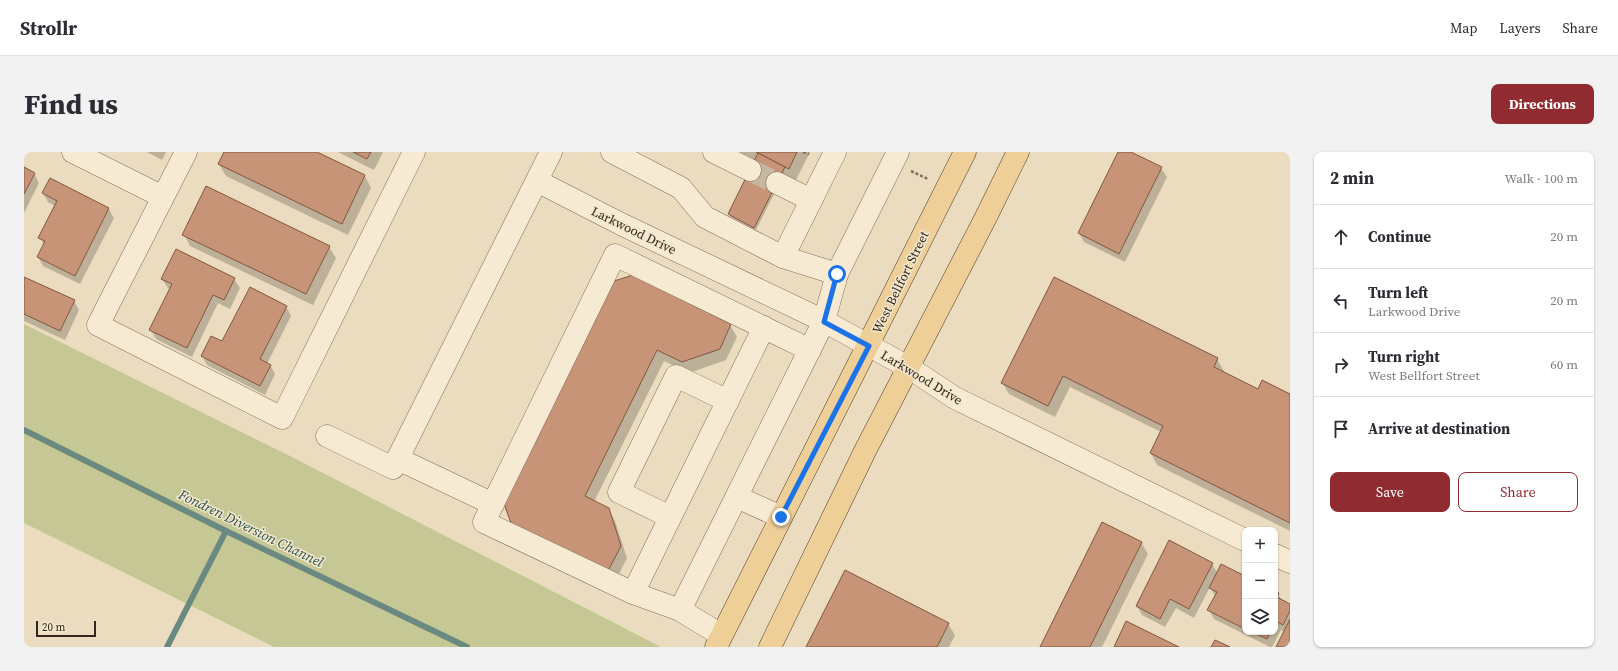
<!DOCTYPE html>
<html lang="en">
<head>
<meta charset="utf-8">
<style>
	body { margin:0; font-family:"Source Serif 4",serif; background:#f2f2f3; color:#2b2b33 }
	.controls { position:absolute; right:12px; bottom:12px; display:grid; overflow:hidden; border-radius:8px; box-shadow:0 1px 3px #0004 }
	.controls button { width:36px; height:36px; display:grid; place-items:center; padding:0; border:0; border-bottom:1px solid #e1e1e2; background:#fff; color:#2b2b33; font:20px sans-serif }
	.scale { position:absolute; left:12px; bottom:10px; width:60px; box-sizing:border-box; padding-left:4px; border:2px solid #33261c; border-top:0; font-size:11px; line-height:14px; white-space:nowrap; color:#33261c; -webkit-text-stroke:3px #f3e7ce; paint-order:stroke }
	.stop { position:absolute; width:12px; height:12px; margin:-9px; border:3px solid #1a73e8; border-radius:50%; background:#fff }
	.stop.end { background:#1a73e8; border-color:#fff; box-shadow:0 1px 4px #0008 }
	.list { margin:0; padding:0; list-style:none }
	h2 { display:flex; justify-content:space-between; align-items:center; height:52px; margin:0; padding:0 16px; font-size:17px }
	h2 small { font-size:13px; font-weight:400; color:#7c7c81 }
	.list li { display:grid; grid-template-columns:26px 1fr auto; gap:12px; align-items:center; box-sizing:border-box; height:64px; padding:0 16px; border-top:1px solid #e1e1e2 }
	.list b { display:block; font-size:15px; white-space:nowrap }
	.list p { margin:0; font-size:13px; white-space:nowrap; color:#7c7c81 }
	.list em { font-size:13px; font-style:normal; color:#7c7c81 }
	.actions { display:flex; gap:8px; padding:12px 16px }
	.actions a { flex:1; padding:9px 0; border:1px solid #8f2b31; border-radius:8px; text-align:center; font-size:14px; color:#8f2b31 }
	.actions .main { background:#8f2b31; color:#fff }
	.icon { flex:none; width:22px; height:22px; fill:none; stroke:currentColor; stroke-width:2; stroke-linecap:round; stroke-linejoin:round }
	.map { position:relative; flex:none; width:1266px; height:495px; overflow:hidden; border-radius:8px }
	header { display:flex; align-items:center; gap:24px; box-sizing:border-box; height:56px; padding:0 20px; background:#fff; border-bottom:1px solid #e1e1e2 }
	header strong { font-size:19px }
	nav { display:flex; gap:22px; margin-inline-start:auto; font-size:14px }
	.intro { display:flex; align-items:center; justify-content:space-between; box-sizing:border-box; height:96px; padding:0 24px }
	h1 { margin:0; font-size:28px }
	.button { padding:10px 18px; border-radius:8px; background:#8f2b31; color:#fff; font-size:14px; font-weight:700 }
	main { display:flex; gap:24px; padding:0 24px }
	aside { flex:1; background:#fff; border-radius:8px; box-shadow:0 1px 3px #0004 }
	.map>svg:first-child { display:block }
</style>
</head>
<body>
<header>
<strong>Strollr</strong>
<nav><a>Map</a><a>Layers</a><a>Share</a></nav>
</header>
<div class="intro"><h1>Find us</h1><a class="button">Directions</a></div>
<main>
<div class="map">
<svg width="1266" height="495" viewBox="0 0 1266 495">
	<rect width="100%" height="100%" fill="#ebdcbf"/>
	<path fill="#c5c894" d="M0 172 266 304 637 495H250L0 371Z"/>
	<g fill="#0003">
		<path d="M123 0H142L138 8Z"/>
		<path d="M201 0H290L341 24 347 36 324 83 202 24 195 12Z"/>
		<path d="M314 0H359L350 18Z"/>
		<path d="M716 0H786L772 28 760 22 732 78 707 65 705 62 732 8Z"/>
		<path d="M1095 0H1105L1137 16 1143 25 1101 110 1060 90 1055 81Z"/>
		<path d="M0 16 10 21 15 31 0 61Z"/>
		<path d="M19 41 84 56 90 66 56 132 19 114 14 105 20 93 16 86 31 54 24 50Z"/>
		<path d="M160 82 305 95 312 106 289 153 166 94Z"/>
		<path d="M0 126 50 149 55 158 41 188 0 169Z"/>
		<path d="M138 127H210L216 136 206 157 194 151 168 205 132 187 127 178 146 137 144 136Z"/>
		<path d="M591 130 706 173 713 185 702 208 665 221 640 209 570 350 584 357 591 369 603 406 591 430 495 382Z"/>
		<path d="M262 154 267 164 243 212 246 213 251 222 241 243 183 213 178 204Z"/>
		<path d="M1193 207 1200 219 1199 221 1234 239 1266 243V379L1133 313 1127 301 1137 280 1046 235 1031 265 985 242 978 230Z"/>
		<path d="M1117 390 1124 402 1078 495H1017Z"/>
		<path d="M1188 412 1194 422 1221 425V480H1251V440L1254 442 1258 449 1266 453V495H1253L1261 480 1257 478 1248 495H1246L1190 467 1185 458 1191 444 1186 435 1170 466 1152 456 1141 475 1118 463 1113 454Z"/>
		<path d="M924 472 931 483 925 495H784Z"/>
	</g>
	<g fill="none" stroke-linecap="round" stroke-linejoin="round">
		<g stroke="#6a8a81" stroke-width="6">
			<path d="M0 278 202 379 443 495"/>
			<path d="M143 495 202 379"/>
		</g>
	</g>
	<g fill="#c89477" stroke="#815640">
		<path d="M200 0H293L341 23 318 72 194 12Z"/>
		<path d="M329 0H347L343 7Z"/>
		<path d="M732 0H773L765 17Z"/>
		<path d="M1094 0H1107L1138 15 1095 102 1054 81Z"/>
		<path d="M734 1 761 15 730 76 704 62Z"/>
		<path d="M0 15 11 21 0 42Z"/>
		<path d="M26 26 85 56 51 124 13 105 21 89 14 86 33 49 18 41Z"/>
		<path d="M182 34 306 94 282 142 158 83Z"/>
		<path d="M152 97 211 126 200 148 189 143 163 196 125 178 148 132 137 127Z"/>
		<path d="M609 123 707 172 696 197 658 210 633 198 561 344 585 356 597 394 584 419 487 371 480 352 590 129Z"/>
		<path d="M0 125 51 148 36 179 0 162Z"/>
		<path d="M1030 125 1194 206 1190 215 1234 237 1238 228 1266 242V371L1126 301 1139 274 1039 224 1024 254 977 231Z"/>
		<path d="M226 135 263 154 236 207 247 213 236 234 177 204 187 184 198 189Z"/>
		<path d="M1078 370 1118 390 1066 495H1016Z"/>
		<path d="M1145 388 1189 411 1165 457 1146 447 1136 467 1112 454Z"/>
		<path d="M1197 412 1221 424V477L1183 458 1193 440 1185 436Z"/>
		<path d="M821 418 925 471 913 495H782Z"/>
		<path d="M1251 439 1255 441 1253 445 1266 452V459L1259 473 1252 469 1251 471Z"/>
		<path d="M1266 467V495H1252Z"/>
		<path d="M1102 469 1155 495H1090Z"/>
		<path d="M1228 480H1246L1243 487Z"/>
		<path d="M1191 488 1206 495H1187Z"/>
	</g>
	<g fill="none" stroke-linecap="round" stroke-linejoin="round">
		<path stroke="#c6b89e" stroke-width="22" stroke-dasharray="22 11" stroke-linecap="butt" d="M726 18 753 31"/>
		<g stroke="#836d59" stroke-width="23">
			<g id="minor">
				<path d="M49 0 139 45"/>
				<path d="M162 0 74 173 258 266 390 0"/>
				<path d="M588 0 657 36 681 65 759 105 813 122"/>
				<path d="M690 0 726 18"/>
				<path d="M513 29 597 72 800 169 884 215 931 246 1221 388"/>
				<path d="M753 31 787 48"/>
				<path d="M759 105 811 0"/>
				<path d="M303 284 369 316 527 0"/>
				<path d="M374 307 469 352"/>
				<path d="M713 345 757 365"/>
				<path d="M646 365 595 340 652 224 704 249"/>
				<path d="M1251 403 1266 410"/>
				<path d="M609 441 740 175"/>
				<path d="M656 458 800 169 813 122 874 0"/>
				<path d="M697 483 656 458 609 441 460 370 591 103 786 198"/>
			</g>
		</g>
		<g stroke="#513c2d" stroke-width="23">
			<g id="major">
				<path d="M692 495 941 0"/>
				<path d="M746 495 841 299 961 67 994 0"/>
			</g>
		</g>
		<g stroke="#836d59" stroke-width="2.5" stroke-dasharray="3 2" stroke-linecap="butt">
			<path d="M779 0 785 2"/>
			<path d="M887 19 904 27"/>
		</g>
		<use href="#minor" stroke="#f7ead2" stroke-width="22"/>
		<use href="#major" stroke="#eecf98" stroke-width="22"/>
	</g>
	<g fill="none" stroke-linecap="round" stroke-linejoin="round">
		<path stroke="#1a73e8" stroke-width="5" d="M757 365 845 194 800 170 813 122"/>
	</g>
	<g text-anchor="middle" stroke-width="3" stroke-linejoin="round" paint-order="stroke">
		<g font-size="13" fill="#33261c" stroke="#f3e7ce">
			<text transform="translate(610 78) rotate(26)" y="5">Larkwood Drive</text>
			<text transform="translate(876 130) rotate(-64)" y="5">West Bellfort Street</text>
			<text transform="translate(898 225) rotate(31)" y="5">Larkwood Drive</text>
		</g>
		<g font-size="14" font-style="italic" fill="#2c524e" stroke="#f3e7ce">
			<text transform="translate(227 376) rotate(26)" y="5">Fondren Diversion Channel</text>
		</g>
	</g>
</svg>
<div class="controls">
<button>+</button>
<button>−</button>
<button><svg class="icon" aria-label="layers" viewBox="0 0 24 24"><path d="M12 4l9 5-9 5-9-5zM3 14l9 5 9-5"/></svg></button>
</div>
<div class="scale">20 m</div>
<div class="stop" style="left:813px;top:122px"></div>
<div class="stop end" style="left:757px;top:365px"></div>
</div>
<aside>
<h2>2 min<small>Walk · 100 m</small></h2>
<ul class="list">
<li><svg class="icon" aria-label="ahead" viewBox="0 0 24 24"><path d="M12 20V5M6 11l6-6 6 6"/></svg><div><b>Continue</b></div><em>20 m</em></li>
<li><svg class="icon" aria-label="left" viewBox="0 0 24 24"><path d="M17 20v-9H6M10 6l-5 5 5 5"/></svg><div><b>Turn left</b><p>Larkwood Drive</p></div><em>20 m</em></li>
<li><svg class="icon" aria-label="right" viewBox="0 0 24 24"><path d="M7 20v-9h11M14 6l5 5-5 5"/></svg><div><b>Turn right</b><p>West Bellfort Street</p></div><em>60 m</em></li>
<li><svg class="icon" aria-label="arrive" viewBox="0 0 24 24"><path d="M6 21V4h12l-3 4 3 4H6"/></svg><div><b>Arrive at destination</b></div></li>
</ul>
<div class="actions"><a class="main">Save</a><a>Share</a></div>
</aside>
</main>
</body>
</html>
